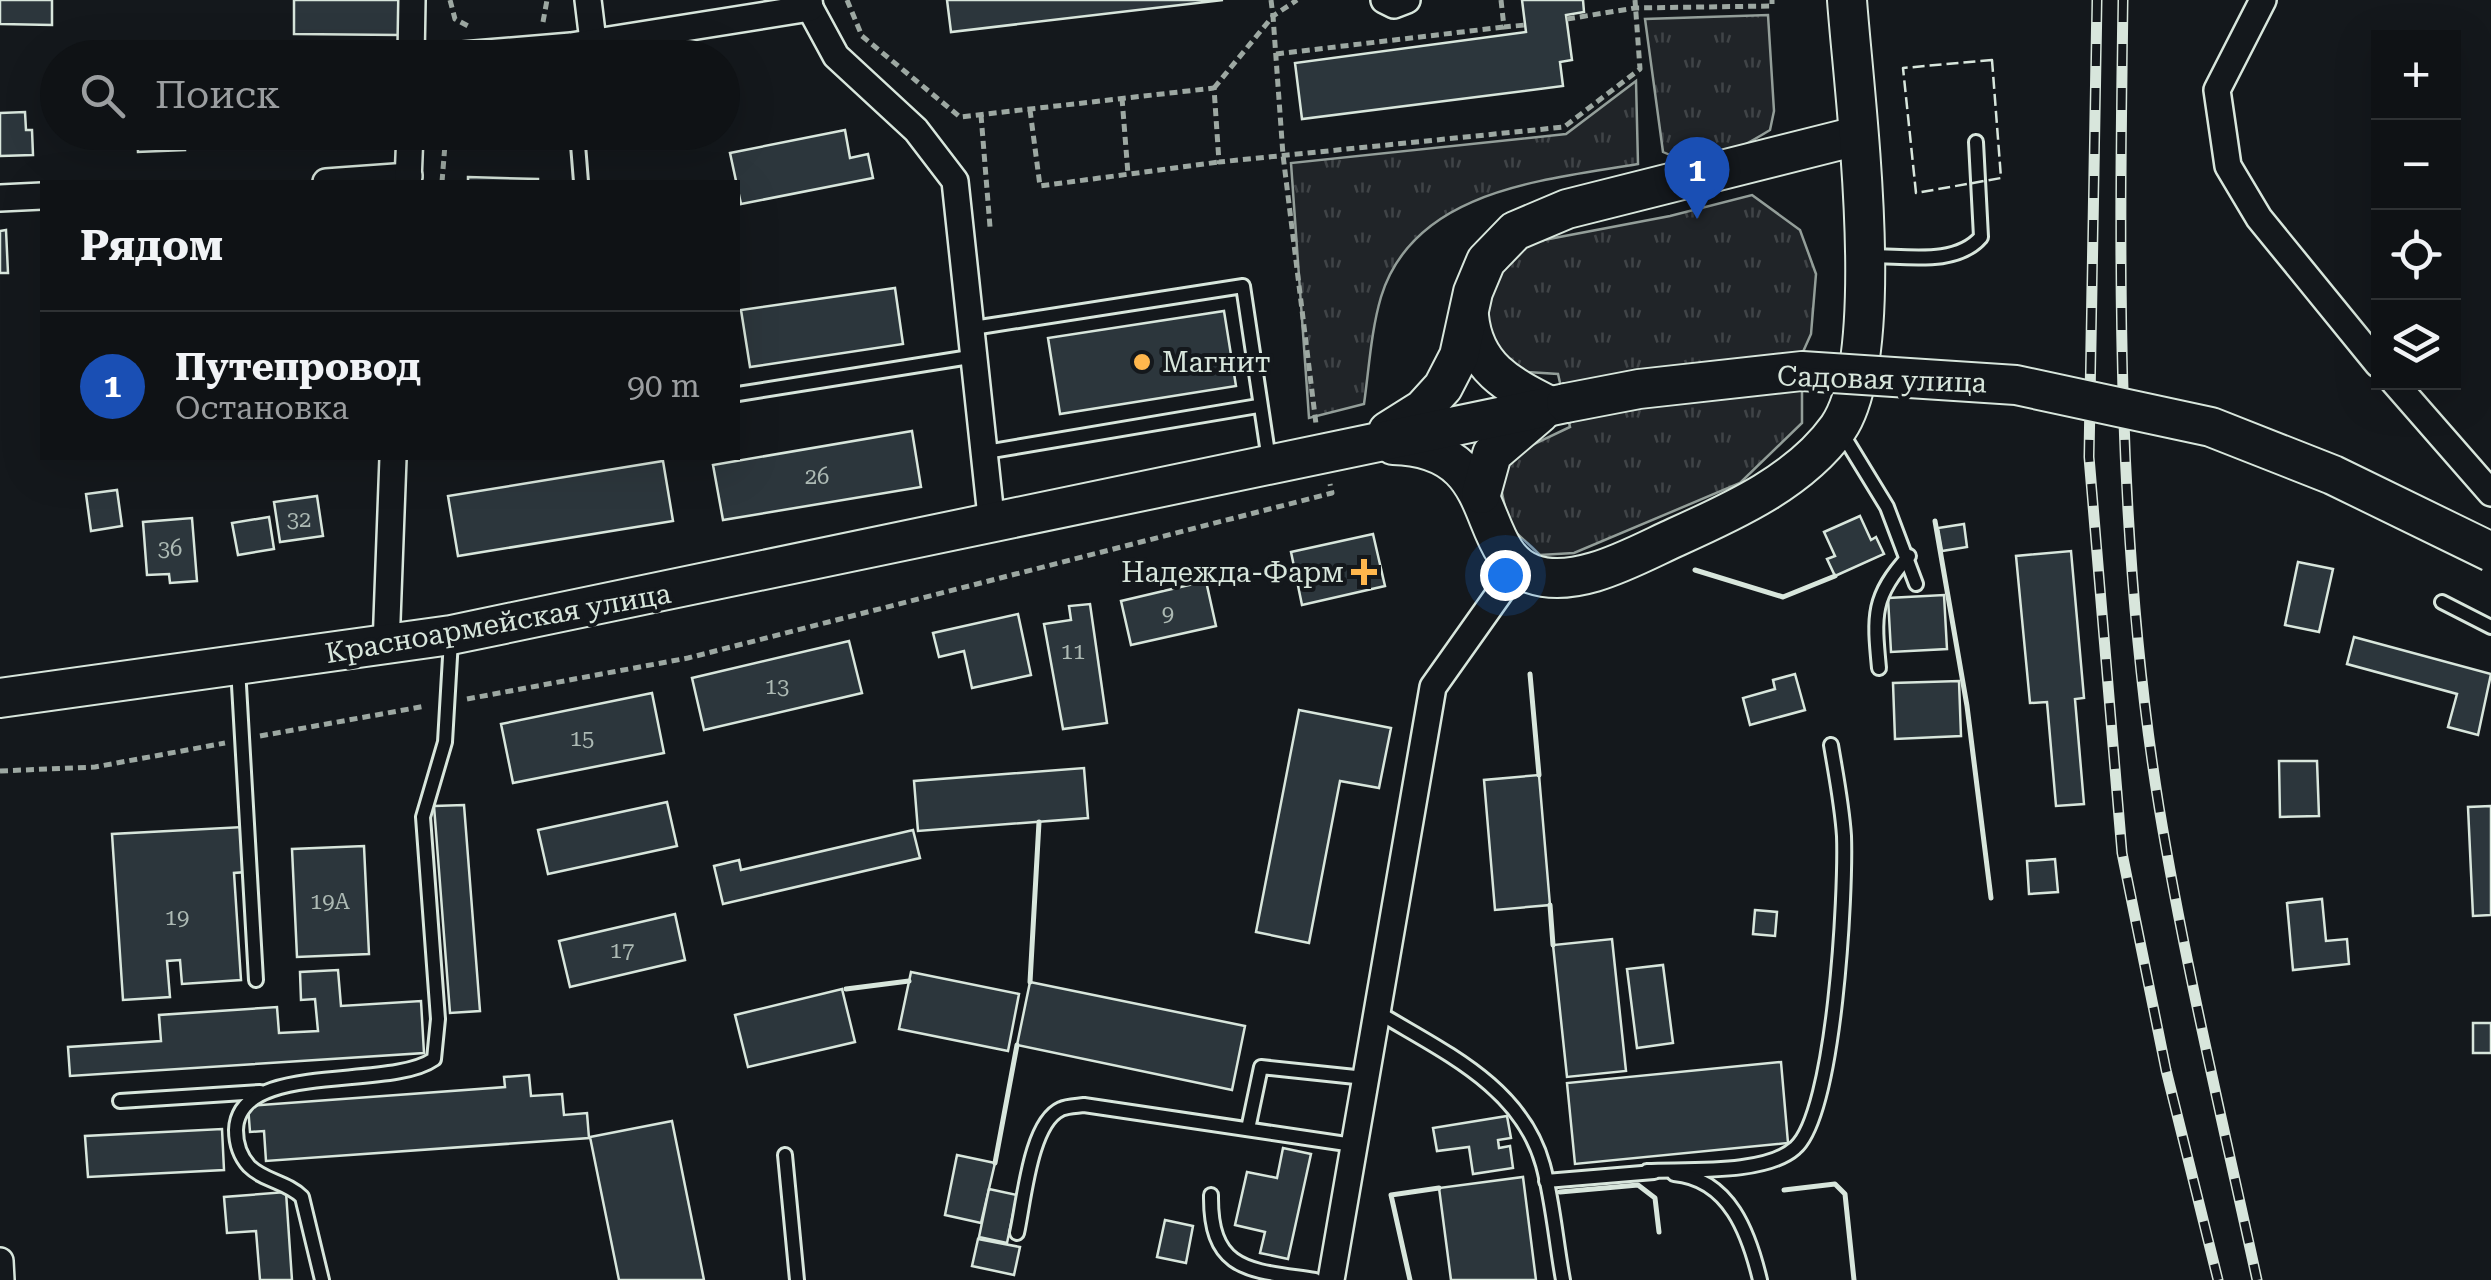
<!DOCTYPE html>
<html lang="ru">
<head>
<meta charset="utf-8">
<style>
	body { margin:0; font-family:"Roboto Serif",serif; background:#1d2022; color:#f1f3f6 }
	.controls { position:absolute; right:30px; top:30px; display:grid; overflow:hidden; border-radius:0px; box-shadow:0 10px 40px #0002 }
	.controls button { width:90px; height:90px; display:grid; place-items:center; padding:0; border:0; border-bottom:2px solid #2f3234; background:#0f1215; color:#f1f3f6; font:50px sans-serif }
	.you { position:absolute; left:1505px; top:575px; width:35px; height:35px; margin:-25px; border:8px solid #fff; border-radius:50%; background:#1a73e8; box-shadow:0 0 0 15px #1a73e833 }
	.badge { display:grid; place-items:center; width:65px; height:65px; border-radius:50%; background:#ffb74d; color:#fff; font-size:32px; font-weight:700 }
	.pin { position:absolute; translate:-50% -82px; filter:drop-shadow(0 2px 5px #0008) }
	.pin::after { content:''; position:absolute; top:52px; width:35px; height:30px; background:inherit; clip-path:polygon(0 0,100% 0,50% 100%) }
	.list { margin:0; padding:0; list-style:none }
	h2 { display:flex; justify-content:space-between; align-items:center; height:130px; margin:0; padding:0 40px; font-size:42px }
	h2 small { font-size:32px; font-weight:400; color:#9b9ea0 }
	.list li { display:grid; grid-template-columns:65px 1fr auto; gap:30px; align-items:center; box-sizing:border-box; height:150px; padding:0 40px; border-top:2px solid #2f3234 }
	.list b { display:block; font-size:38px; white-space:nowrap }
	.list p { margin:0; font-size:32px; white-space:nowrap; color:#9b9ea0 }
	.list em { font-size:32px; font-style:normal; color:#9b9ea0 }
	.icon { flex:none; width:55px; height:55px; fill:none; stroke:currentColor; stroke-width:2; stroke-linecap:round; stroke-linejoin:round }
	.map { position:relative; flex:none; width:2491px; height:1280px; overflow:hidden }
	.search { position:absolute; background:#0f1215; box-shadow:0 10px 40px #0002; left:40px; top:40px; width:700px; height:110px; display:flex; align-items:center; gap:25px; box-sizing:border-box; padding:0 35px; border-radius:55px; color:#9b9ea0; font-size:38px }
	.panel { position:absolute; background:#0f1215; box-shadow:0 10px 40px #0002; left:40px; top:180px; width:700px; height:280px; border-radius:0px }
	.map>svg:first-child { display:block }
</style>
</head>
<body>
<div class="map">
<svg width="2491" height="1280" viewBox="0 0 2491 1280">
	<defs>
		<pattern id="grass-tufts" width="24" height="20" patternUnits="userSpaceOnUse" patternTransform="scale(2.5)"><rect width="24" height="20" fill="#202428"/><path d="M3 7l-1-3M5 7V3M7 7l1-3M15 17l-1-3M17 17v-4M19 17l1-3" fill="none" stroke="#404447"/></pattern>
	</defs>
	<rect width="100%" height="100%" fill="#14181c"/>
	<g fill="url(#grass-tufts)" stroke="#939e99" stroke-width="2.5">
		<path d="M1768 15 1774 111 1770 130C1736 151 1702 171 1663 152L1645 19Z"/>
		<path d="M1636 81 1638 164C1545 180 1414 189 1381 297 1371 331 1369 369 1364 404L1309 418 1291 163 1566 134Z"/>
		<path d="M1752 195 1800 230 1816 274 1811 334 1802 354V423L1740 483 1574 553 1540 555 1509 526 1499 479 1511 455 1570 427 1558 374 1527 372 1490 350 1478 313 1499 267 1528 243 1670 216Z"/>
	</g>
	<g fill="#2c363c" stroke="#d8e6dc" stroke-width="2.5">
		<path d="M0 0H52V25L0 24Z"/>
		<path d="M294 0H399V35L294 34Z"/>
		<path d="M947 0H1223L951 32Z"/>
		<path d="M1522 0H1583L1584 12 1566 15 1572 60 1560 62 1563 86 1302 119 1295 63 1526 32Z"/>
		<path d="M25 112 26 130H32L33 155 0 156V113Z"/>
		<path d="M845 130 850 158 868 154 873 178 741 204 730 153Z"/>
		<path d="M137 132H184L185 150 138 152Z"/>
		<path d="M468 177 538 179V182H468Z"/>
		<path d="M6 230 8 273H0V231Z"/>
		<path d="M895 288 903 344 750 367 741 310Z"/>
		<path d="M1224 311 1236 386 1060 414 1048 338Z"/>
		<path d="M912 431 921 487 723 520 713 465Z"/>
		<path d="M663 461 673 521 458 556 448 496Z"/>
		<path d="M117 490 122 526 91 531 86 494Z"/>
		<path d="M317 496 323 536 280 542 274 502Z"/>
		<path d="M1860 516 1871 540 1876 537 1884 554 1835 576 1827 559 1835 556 1824 532Z"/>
		<path d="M269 517 274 549 238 555 232 523Z"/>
		<path d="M192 518 197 581 170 583 169 574 147 575 143 522Z"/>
		<path d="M1964 524 1967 547 1942 551 1938 528Z"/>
		<path d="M1373 534 1385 586 1302 605 1291 552Z"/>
		<path d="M2071 551 2084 698 2075 699 2084 804 2056 806 2047 702 2030 703 2016 556Z"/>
		<path d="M2298 562 2333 569 2319 632 2285 625Z"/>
		<path d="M1206 581 1216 626 1131 645 1121 601Z"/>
		<path d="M1944 595 1947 649 1891 652 1888 598Z"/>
		<path d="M1090 604 1107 723 1063 729 1044 624 1071 620 1069 606Z"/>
		<path d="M1018 614 1031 675 972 688 964 651 939 657 933 633Z"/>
		<path d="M2354 637 2491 674 2478 735 2448 727 2457 694 2347 664Z"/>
		<path d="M849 641 862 693 704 730 692 678Z"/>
		<path d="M1795 674 1805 710 1750 725 1743 698 1775 689 1773 680Z"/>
		<path d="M1959 681 1961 736 1895 739 1893 683Z"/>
		<path d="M652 693 664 753 513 783 501 724Z"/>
		<path d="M1299 710 1391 728 1379 788 1340 781 1309 943 1256 932Z"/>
		<path d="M2279 761H2317L2319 816 2280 817Z"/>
		<path d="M1084 768 1088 818 918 831 914 781Z"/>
		<path d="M1539 775 1550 905 1495 910 1484 780Z"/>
		<path d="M667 802 677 846 548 874 538 830Z"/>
		<path d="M464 805 480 1011 450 1013 434 806Z"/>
		<path d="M2491 806V915L2473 916 2468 807Z"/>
		<path d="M243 827 246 872 234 873 241 980 182 984 180 960 167 961 170 997 123 1000 112 834Z"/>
		<path d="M913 830 920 858 723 904 714 866 739 860 741 870Z"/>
		<path d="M364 846 369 954 297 957 292 849Z"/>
		<path d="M2055 859 2058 892 2029 894 2027 861Z"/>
		<path d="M2322 899 2326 941 2347 939 2349 964 2293 970 2287 903Z"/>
		<path d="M1755 910 1777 912 1775 936 1753 934Z"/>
		<path d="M675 914 685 960 570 987 559 941Z"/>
		<path d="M1612 939 1626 1071 1567 1077 1553 945Z"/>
		<path d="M1663 965 1673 1043 1637 1048 1627 969Z"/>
		<path d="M338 970 341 1006 421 1001 424 1053 70 1076 68 1047 161 1041 159 1015 277 1007 279 1033 318 1031 315 999 301 1000 300 972Z"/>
		<path d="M911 972 1019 994 1008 1051 899 1029Z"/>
		<path d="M1030 982 1245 1026 1232 1090 1017 1045Z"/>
		<path d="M842 989 855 1042 748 1067 735 1015Z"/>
		<rect x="2473" y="1023" width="18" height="30"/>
		<path d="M1781 1062 1788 1143 1575 1164 1567 1083Z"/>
		<path d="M529 1075 531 1096 562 1094 564 1115 587 1113 589 1138 266 1161 264 1131 250 1132 248 1106 505 1087 504 1077Z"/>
		<path d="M1507 1116 1511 1138 1498 1140 1499 1148 1510 1146 1513 1168 1473 1174 1469 1147 1437 1151 1433 1128Z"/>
		<path d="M672 1121 704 1280H619L590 1137Z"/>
		<path d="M222 1129 224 1170 88 1177 85 1136Z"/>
		<path d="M1283 1148 1311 1154 1288 1259 1260 1253 1265 1232 1235 1225 1247 1172 1277 1178Z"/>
		<path d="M957 1155 995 1163 981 1223 945 1215Z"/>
		<path d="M1523 1177 1536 1280H1451L1439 1188Z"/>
		<path d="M989 1189 1017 1195 1007 1243 979 1237Z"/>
		<path d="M286 1192 292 1280H260L256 1231 227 1233 224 1197Z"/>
		<path d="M1165 1220 1193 1226 1186 1263 1157 1257Z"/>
		<path d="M978 1239 1020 1247 1014 1275 972 1266Z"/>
	</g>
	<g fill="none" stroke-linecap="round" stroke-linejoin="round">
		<g stroke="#d8e6dc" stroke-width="18">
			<g id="lane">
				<path d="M577 132 581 182"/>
				<path d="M1871 256C1907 256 1956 266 1981 237L1976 142"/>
				<path d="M973 328 1243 286 1269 460"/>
				<path d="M738 394 976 356"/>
				<path d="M1840 430 1887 507 1916 584"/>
				<path d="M986 452 1258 406"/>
				<path d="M2442 602 2491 627"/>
				<path d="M238 668 256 980"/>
				<path d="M1879 668C1874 616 1872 596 1909 556"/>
				<path d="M1376 1011C1441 1051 1521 1085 1543 1165 1553 1202 1556 1242 1563 1280"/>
				<path d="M120 1101 260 1092"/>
				<path d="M1248 1129 1261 1067 1365 1078"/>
				<path d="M785 1155 797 1280"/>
				<path d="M1647 1171C1686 1169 1765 1175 1795 1148 1835 1114 1846 892 1844 836 1842 805 1836 775 1831 745"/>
				<path d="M1674 1174C1730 1179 1749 1234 1760 1280"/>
				<path d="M1546 1181 1654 1172"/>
				<path d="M1211 1195C1210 1273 1251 1270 1315 1280"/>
				<path d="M1017 1233C1024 1202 1030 1123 1061 1109 1067 1106 1077 1106 1084 1105L1353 1145"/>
				<path d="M322 1280 302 1197C287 1182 264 1181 249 1166 240 1156 236 1143 236 1130 238 1060 389 1091 434 1059L438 1019 423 817 445 742 451 640"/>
			</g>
		</g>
		<g stroke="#d8e6dc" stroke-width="30">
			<g id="street">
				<path d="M588 0 593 41"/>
				<path d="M1384 0 1394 5 1407 0"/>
				<path d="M2263 0 2217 90 2228 166 2259 218 2378 364"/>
				<path d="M810 8 836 56 916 130 955 181 992 526"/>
				<path d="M411 58 412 0"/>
				<path d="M426 58 571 46 810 8 809 0"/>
				<path d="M326 182 409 176"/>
				<path d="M408 182 410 132"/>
				<path d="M0 198 42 196"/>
				<path d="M2394 382 2491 493"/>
				<path d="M386 647 393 458"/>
				<path d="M0 1261 1 1280"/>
				<path d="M1331 1280 1433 687 1518 567"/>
			</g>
		</g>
		<g stroke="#d8e6dc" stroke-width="42">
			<g id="secondary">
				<path d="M1469 316C1474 367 1508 385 1550 406"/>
				<path d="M1388 431 1423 409 1443 387 1459 356 1473 292 1486 261 1515 231 1567 209 1857 136"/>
				<path d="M1393 445C1506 448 1471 551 1532 574 1577 590 1636 555 1676 537 1734 511 1800 481 1838 428 1889 354 1854 96 1847 0"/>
				<path d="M1481 494 1492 454 1540 413"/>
				<path d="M0 698 451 635 1566 403"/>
			</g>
		</g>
		<g stroke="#9da8a2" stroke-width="5" stroke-dasharray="8 5" stroke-linecap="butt">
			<path d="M450 0 455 19 470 27"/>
			<path d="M847 0 862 36 960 117 1214 88 1219 162 1564 127 1640 69 1635 0"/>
			<path d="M1271 0 1273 16 1297 0"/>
			<path d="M1501 0 1504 27 1525 25"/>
			<path d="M1567 19 1635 8 1772 6V0"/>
			<path d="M543 22 547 0"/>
			<path d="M1276 54 1504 27"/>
			<path d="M1214 88 1273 16 1283 155 1316 424"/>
			<path d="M1122 98 1128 174"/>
			<path d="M1030 110 1040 186 1219 162"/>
			<path d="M981 115 990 227"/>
			<path d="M442 182 446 132"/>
			<path d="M467 699 688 658 1332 493 1330 484"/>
			<path d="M260 736 426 706"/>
			<path d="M0 771 95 767 225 743"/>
		</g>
		<use href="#lane" stroke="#14181c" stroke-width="12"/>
		<use href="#street" stroke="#14181c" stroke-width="25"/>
		<use href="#secondary" stroke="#14181c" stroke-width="38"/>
		<g stroke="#d8e6dc" stroke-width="11">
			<g id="rail">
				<path d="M2097 0 2089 457 2122 853 2166 1070 2218 1280"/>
				<path d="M2123 0C2119 269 2116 540 2159 807 2185 965 2223 1123 2257 1280"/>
			</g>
		</g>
		<use href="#rail" stroke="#14181c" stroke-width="8" stroke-dasharray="22" stroke-linecap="butt"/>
		<g stroke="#d8e6dc" stroke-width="42" stroke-linecap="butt">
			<path id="secondary-bridge" d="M1566 403 1639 389 1802 371 2016 385 2211 427 2333 475 2491 552"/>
		</g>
		<use href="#secondary-bridge" stroke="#14181c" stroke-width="38"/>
		<path stroke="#d8e6dc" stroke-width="2.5" stroke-dasharray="12 5" stroke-linecap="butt" d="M1992 60 2001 178 1916 193 1903 68Z"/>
		<g stroke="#d8e6dc" stroke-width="5">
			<path d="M1935 521 1967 706 1991 898"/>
			<path d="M1695 570 1783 597 1835 576"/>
			<path d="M1530 674 1539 775"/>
			<path d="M1550 905 1553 945"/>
			<path d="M1030 982 1039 822"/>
			<path d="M846 989 909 981"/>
			<path d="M995 1163 1017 1045"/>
			<path d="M1784 1190 1835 1184 1845 1194 1854 1280"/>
			<path d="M1560 1192 1638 1185 1655 1198 1659 1232"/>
			<path d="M1410 1280 1391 1195 1439 1188"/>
		</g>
	</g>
	<g fill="#ffb74d" stroke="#14181c" stroke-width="4">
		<circle cx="1142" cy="362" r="10"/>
		<path d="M1359 557h10v10h10v10h-10v10h-10v-10h-10v-10h10z"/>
	</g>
	<g text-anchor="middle" stroke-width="8" stroke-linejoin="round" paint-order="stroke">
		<g font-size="22" fill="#adbab4">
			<text x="817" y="484">26</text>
			<text x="299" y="527">32</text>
			<text x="170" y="556">36</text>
			<text x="1168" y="621">9</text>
			<text x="1073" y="659">11</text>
			<text x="777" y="694">13</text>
			<text x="582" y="746">15</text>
			<text x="330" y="909">19А</text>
			<text x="177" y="925">19</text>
			<text x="622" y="958">17</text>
		</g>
		<g font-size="28" fill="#d8e6dc" stroke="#14181c" text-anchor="start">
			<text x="1162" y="372">Магнит</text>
			<text x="1344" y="582" text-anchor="end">Надежда-Фарм</text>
		</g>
		<g font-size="28" fill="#d8e6dc" stroke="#14181c">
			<text transform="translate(1882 379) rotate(2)" y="10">Садовая улица</text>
			<text transform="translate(498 623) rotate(-10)" y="10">Красноармейская улица</text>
		</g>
	</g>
</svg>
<div class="controls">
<button>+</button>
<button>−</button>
<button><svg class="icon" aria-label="locate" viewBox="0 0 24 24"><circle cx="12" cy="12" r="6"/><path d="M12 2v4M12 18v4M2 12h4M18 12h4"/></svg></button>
<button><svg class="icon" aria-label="layers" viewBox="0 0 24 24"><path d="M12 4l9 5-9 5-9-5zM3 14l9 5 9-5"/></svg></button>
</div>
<div class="you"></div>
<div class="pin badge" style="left:1697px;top:219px;background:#1a4fb4">1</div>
<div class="search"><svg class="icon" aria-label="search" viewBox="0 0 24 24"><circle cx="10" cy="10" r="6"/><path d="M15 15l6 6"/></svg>Поиск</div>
<section class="panel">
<h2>Рядом<small></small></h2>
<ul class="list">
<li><span class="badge" style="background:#1a4fb4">1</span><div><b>Путепровод</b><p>Остановка</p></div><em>90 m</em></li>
</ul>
</section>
</div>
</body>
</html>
